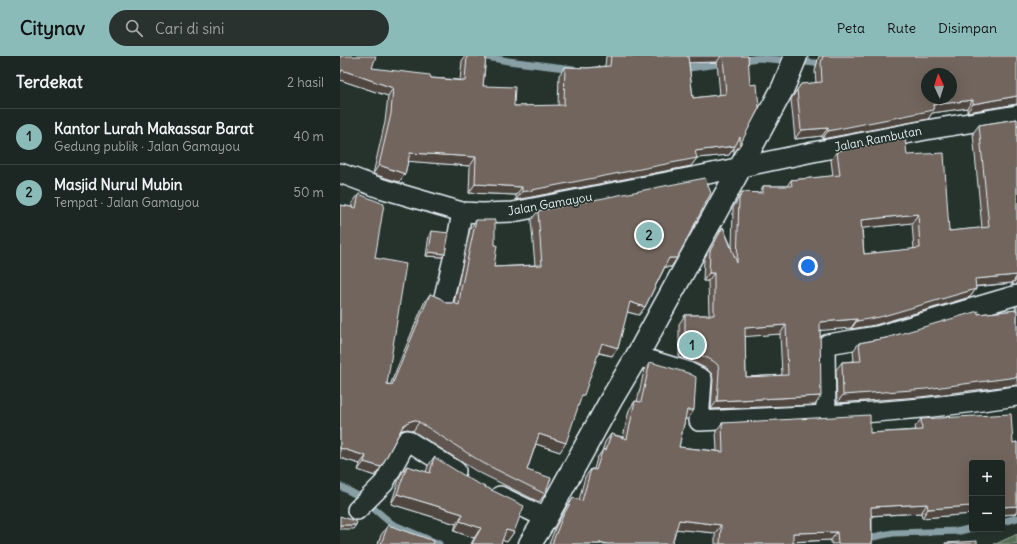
<!DOCTYPE html>
<html lang="id">
<head>
<meta charset="utf-8">
<style>
	body { margin:0; font-family:Delius,sans-serif; background:#29322f; color:#f1f3f6 }
	.controls { position:absolute; right:12px; bottom:12px; display:grid; overflow:hidden; border-radius:4px; box-shadow:0 4px 16px #0002 }
	.controls button { width:36px; height:36px; display:grid; place-items:center; padding:0; border:0; border-bottom:1px solid #3a4340; background:#1c2622; color:#f1f3f6; font:20px sans-serif }
	.compass { position:absolute; left:581px; top:12px; width:36px; height:36px; border-radius:50%; background:#1c2622; box-shadow:0 4px 16px #0002; rotate:356deg }
	.you { position:absolute; left:468px; top:210px; width:14px; height:14px; margin:-10px; border:3px solid #fff; border-radius:50%; background:#1a73e8; box-shadow:0 0 0 6px #1a73e833 }
	.badge { display:grid; place-items:center; width:26px; height:26px; border-radius:50%; background:#8bbbb9; color:#111; font-size:13px; font-weight:700 }
	.pin { position:absolute; translate:-50% -50%; border:2px solid #fff; box-shadow:0 1px 4px #0006 }
	.list { margin:0; padding:0; list-style:none }
	h2 { display:flex; justify-content:space-between; align-items:center; height:52px; margin:0; padding:0 16px; font-size:17px }
	h2 small { font-size:13px; font-weight:400; color:#a0a5a5 }
	.list li { display:grid; grid-template-columns:26px 1fr auto; gap:12px; align-items:center; box-sizing:border-box; height:56px; padding:0 16px; border-top:1px solid #3a4340 }
	.list b { display:block; font-size:15px; white-space:nowrap }
	.list p { margin:0; font-size:13px; white-space:nowrap; color:#a0a5a5 }
	.list em { font-size:13px; font-style:normal; color:#a0a5a5 }
	.icon { flex:none; width:22px; height:22px; fill:none; stroke:currentColor; stroke-width:2; stroke-linecap:round; stroke-linejoin:round }
	.map { position:relative; flex:none; width:677px; height:488px; overflow:hidden }
	header { display:flex; align-items:center; gap:24px; box-sizing:border-box; height:56px; padding:0 20px; background:#8bbbb9; color:#111 }
	header strong { font-size:19px }
	nav { display:flex; gap:22px; margin-inline-start:auto; font-size:14px }
	.search { width:280px; height:36px; background:#29322f; display:flex; align-items:center; gap:10px; box-sizing:border-box; padding:0 14px; border-radius:22px; color:#a0a5a5; font-size:15px }
	main { display:flex }
	aside { flex:1; background:#1c2622 }
	.map>svg:first-child { display:block }
</style>
</head>
<body>
<header>
<strong>Citynav</strong>
<div class="search"><svg class="icon" aria-label="search" viewBox="0 0 24 24"><circle cx="10" cy="10" r="6"/><path d="M15 15l6 6"/></svg>Cari di sini</div>
<nav><a>Peta</a><a>Rute</a><a>Disimpan</a></nav>
</header>
<main>
<aside>
<h2>Terdekat<small>2 hasil</small></h2>
<ul class="list">
<li><span class="badge">1</span><div><b>Kantor Lurah Makassar Barat</b><p>Gedung publik · Jalan Gamayou</p></div><em>40 m</em></li>
<li><span class="badge">2</span><div><b>Masjid Nurul Mubin</b><p>Tempat · Jalan Gamayou</p></div><em>50 m</em></li>
</ul>
</aside>
<div class="map">
<svg width="677" height="488" viewBox="0 0 677 488">
	<rect width="100%" height="100%" fill="#26332d"/>
	<filter id="ink" filterUnits="userSpaceOnUse"><feTurbulence type="fractalNoise" baseFrequency=".025" numOctaves="2"/><feDisplacementMap in="SourceGraphic" scale="8" xChannelSelector="R" yChannelSelector="G"/><feConvolveMatrix kernelMatrix="1 2 1 2 8 2 1 2 1" color-interpolation-filters="sRGB"/></filter>
	<g filter="url(#ink)">
		<path fill="#587055" stroke="#a0b0a6" d="M677 478V488H653H656Z"/>
		<g fill="none" stroke-linecap="round" stroke-linejoin="round">
			<g stroke="#889fa6" stroke-width="7">
				<path d="M142 0 168 5 233 13"/>
				<path d="M398 5 419 2 486 8"/>
				<path d="M341 13 386 7"/>
				<path d="M0 430 20 441 52 468 99 488"/>
				<path d="M662 466 677 462"/>
				<path d="M523 483 553 477 620 475 632 472"/>
			</g>
			<g stroke="#e8f1f8" stroke-width="22">
				<g id="street">
					<path d="M0 117 40 132 122 156 142 157 173 156 363 119 473 96 586 74 677 59"/>
					<path d="M103 245 115 195 122 156"/>
					<path d="M297 300 346 315 362 323 359 365 486 359 485 293 488 288 537 280 677 239"/>
					<path d="M486 359C550 356 613 350 677 340"/>
					<path d="M160 440 206 462"/>
					<path d="M17 454 44 427 67 384 116 415"/>
				</g>
			</g>
			<g stroke="#e8f1f8" stroke-width="25">
				<path id="secondary" d="M190 488 206 462 271 344 297 300 400 112 443 32 456 0"/>
			</g>
			<use href="#street" stroke="#26332d" stroke-width="19"/>
			<use href="#secondary" stroke="#26332d" stroke-width="22"/>
		</g>
		<g fill="#615750" stroke="#e8f1f8" fill-rule="evenodd">
			<path d="M0 0 32 12 91 22 120 24 122 5 125 0H146L143 30 174 50H218L219 19 225 11 247 12 265 10 266 0H408L400 89 394 97V92L389 99 357 102 351 110 176 144V139L129 137 130 110 68 105 65 118 59 126 33 118 45 66 48 40 0 24ZM377 6 380 39 353 42 349 7Z"/>
			<path d="M479 0H677L675 48 627 56V52L592 57 588 63 482 83V80L455 83 451 43 461 28 476 27 475 15Z"/>
			<path d="M677 63V229H672V227L635 231 636 233 630 241 535 269 511 273V272L480 274 475 349 371 353 373 324 372 318 367 313 351 305 339 301V268L345 259H369L368 225H363L364 203 377 179 383 171 392 192 393 152 402 136 419 137 423 130H447L451 124 493 120 491 104 497 95 567 99 609 175 642 172 633 77 639 69ZM572 167 574 193 524 198 522 172ZM440 278 442 319 406 321 405 280Z"/>
			<path d="M19 138 35 202 47 328 50 329 84 247 90 238 106 247H114L130 173 136 164 154 211 195 209 191 164 198 155 331 211H325L305 251 299 259 287 256 278 292 272 300 258 297 220 396 196 388 187 414 205 438 199 446 136 415 73 375 68 373 62 374 60 376 35 420 18 414 20 408 0 402V149L12 151V147Z"/>
			<path d="M92 175 105 198 102 201 86 200 89 179Z"/>
			<path d="M677 249V329L580 341 497 347 496 314 502 306 514 305 513 295 519 287 546 282 638 258 676 254 675 251Z"/>
			<path d="M310 306 348 363H345L339 391 377 395 376 375 382 367 530 377 576 374 575 371 581 363 673 387 677 386V455L675 458 662 459V407H632V458L582 462 581 457 532 460V488H491V484L453 486V488H375V477L336 473 332 488H209L216 470 227 450 233 442 239 444 245 421 251 413H254L257 402 262 395 265 386 271 378 283 381 289 354 295 345 297 346 304 315Z"/>
			<path d="M94 401 174 476 167 486 162 484 161 488H131L134 482 114 475 116 468 51 448 60 420 67 410 86 416 88 410Z"/>
			<path d="M48 469 93 488H38L41 479Z"/>
		</g>
		<g fill="#4f4741" stroke="#e8f1f8">
			<path d="M347 0H381L377 6 342 7Z"/>
			<path d="M2 14 53 32 48 40 0 24V16Z"/>
			<path d="M677 40V48L627 56 633 48Z"/>
			<path d="M633 44 627 52 592 57 588 63 482 83 488 75 593 49Z"/>
			<path d="M488 72 482 80 455 83 461 74Z"/>
			<path d="M395 90 389 99 357 102 351 110 176 144 182 136 355 95Z"/>
			<path d="M70 97 136 101 130 110 64 105Z"/>
			<path d="M39 109 65 118 59 126 33 118Z"/>
			<path d="M135 128 182 131 176 139 129 137Z"/>
			<path d="M578 158 572 167 515 173 521 164Z"/>
			<path d="M89 196 105 198 102 201 86 200Z"/>
			<path d="M329 202H337L331 211H323Z"/>
			<path d="M369 217H374L368 225H363Z"/>
			<path d="M677 219V220L672 227 629 231 635 223Z"/>
			<path d="M677 222V229H672Z"/>
			<path d="M636 233 630 241 535 269 511 273 517 265Z"/>
			<path d="M290 246 305 251 299 259 284 255Z"/>
			<path d="M517 263 511 272 474 275 480 266Z"/>
			<path d="M446 269 440 278 400 281 405 272Z"/>
			<path d="M262 287 278 292 272 300 256 296Z"/>
			<path d="M345 293 357 297 351 305 339 301Z"/>
			<path d="M677 321V329L580 341 497 347 503 339Z"/>
			<path d="M481 340 475 349 371 353 377 345Z"/>
			<path d="M347 354H354L348 363H341Z"/>
			<path d="M74 364 79 366 73 375 68 373 62 374 57 379 63 370 68 366Z"/>
			<path d="M199 378 226 387 220 396 193 387Z"/>
			<path d="M0 392 26 400 20 408 0 402Z"/>
			<path d="M24 406 41 411 35 420 18 414Z"/>
			<path d="M57 438 123 458 116 468 51 448Z"/>
			<path d="M587 448 581 457 525 460 531 451Z"/>
			<path d="M632 450V458L582 462 588 453Z"/>
			<path d="M677 450V455L675 458 662 459V451Z"/>
			<path d="M339 464 381 469 375 477 333 473Z"/>
			<path d="M120 465 141 472 134 482 114 475Z"/>
			<path d="M0 469H16L13 473H0Z"/>
			<path d="M166 474 174 476 167 486 159 483Z"/>
			<path d="M497 476 491 484 447 486 453 477Z"/>
		</g>
		<g fill="#71655d" stroke="#e8f1f8" fill-rule="evenodd">
			<path d="M0 0H36L32 12 90 19 91 22 125 25 127 0H146L143 30 175 31 174 50 224 49 225 11 247 12 270 10 271 0H348L353 42 386 38 383 0H408L410 29 417 28 419 52 400 89V81L395 90 355 95 357 102 182 136V131L135 128 136 101 70 97 65 118 39 109 51 58 53 32 2 14 0 18Z"/>
			<path d="M483 0H677V40L633 48V44L593 49 594 54 488 75V72L461 74 457 34 461 28 482 26 481 7ZM587 18H611V42H587Z"/>
			<path d="M677 63V219L635 223 636 233 540 261 517 265V263L480 266 481 340 377 345 379 315 378 309 373 305 357 297 345 293V259H374V217H369L370 195 383 171 397 207 399 143 402 136 423 137V130H452L451 124 500 119 497 95 565 82 567 99 604 97 609 175 649 171 639 69ZM578 158 580 192 524 198 521 164ZM446 269 448 319 406 321 405 272Z"/>
			<path d="M365 122 371 137 337 202H329L305 251 290 246 278 292 262 287 244 339H242L226 387 199 378 187 414 211 422 205 438 143 407 79 366 74 364 68 366 63 370 41 411 24 406 26 400 0 392V149L16 152 19 138 44 148 35 202 66 208 47 328 52 329 90 238 100 242 106 247H113L119 249 121 233 136 164H155V189H157L154 211 202 209 198 155Z"/>
			<path d="M92 175 109 177 105 198 89 196Z"/>
			<path d="M677 254V321L586 333 503 339 502 306 521 305 519 287 546 282 638 255V258Z"/>
			<path d="M310 306 348 317 356 321 354 354H347L339 391 383 396 382 367 530 359V377L582 374 581 363 671 358 673 387 677 386V450L662 451V407H632V450L588 453 587 448 531 451 532 488H498L497 476 453 477V488H380L381 469 339 464 332 488H267L260 486V488H212L222 462 233 442 242 445 251 413 256 414 263 393 266 394 271 378 287 383 295 345 301 346Z"/>
			<path d="M94 401 133 425 184 450 174 476 166 474 161 488H132L141 472 120 465 123 458 57 438 67 410 90 417Z"/>
			<path d="M0 460 17 466 16 469H0Z"/>
			<path d="M48 469 94 485 93 488H41Z"/>
			<path d="M637 485V488H605V487Z"/>
		</g>
	</g>
	<g text-anchor="middle" stroke-width="3.5" stroke-linejoin="round" paint-order="stroke">
		<g font-size="12" fill="#e8f1f8" stroke="#26332d">
			<text transform="translate(538 83) rotate(-11)" y="4">Jalan Rambutan</text>
			<text transform="translate(210 148) rotate(-10)" y="4">Jalan Gamayou</text>
		</g>
	</g>
</svg>
<div class="controls">
<button>+</button>
<button>−</button>
</div>
<svg class="compass" viewBox="-18 -18 36 36"><path d="M0-13l5 13h-10z" fill="#e53935"/><path d="M0 13l5-13h-10z" fill="#a0a5a5"/></svg>
<div class="you"></div>
<div class="pin badge" style="left:352px;top:289px">1</div>
<div class="pin badge" style="left:309px;top:179px">2</div>
</div>
</main>
</body>
</html>
